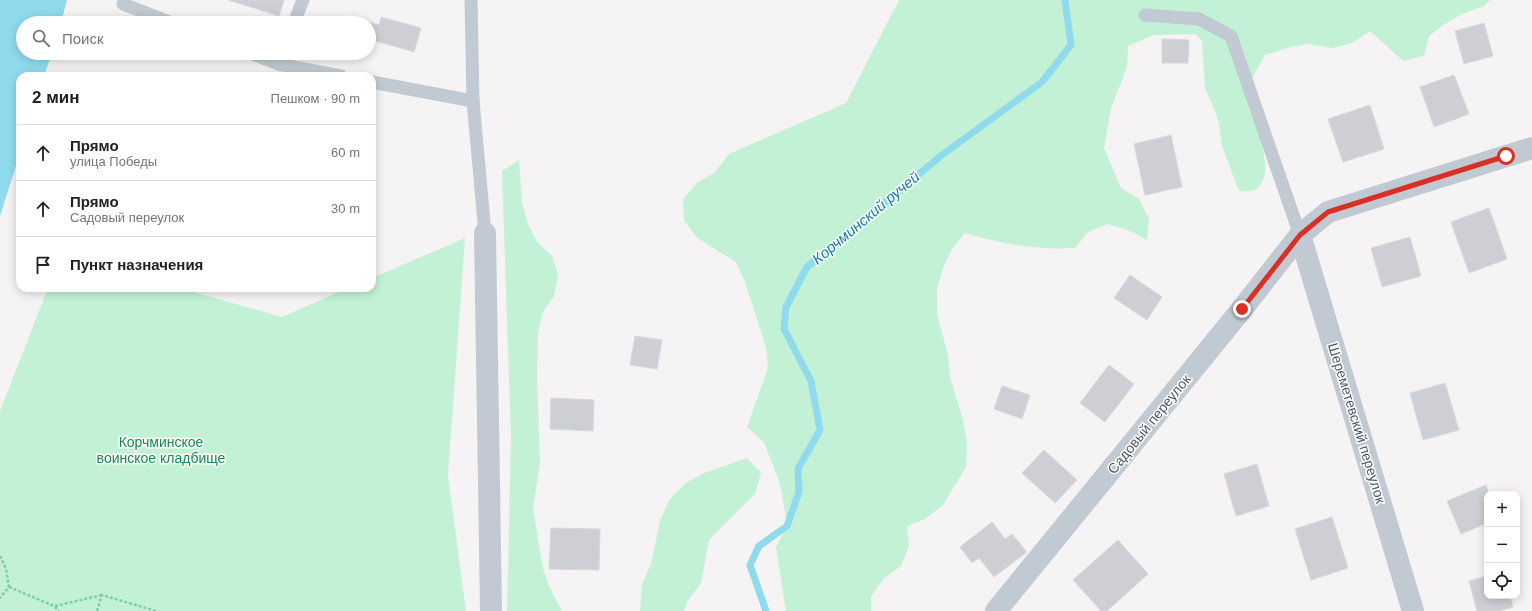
<!DOCTYPE html>
<html lang="ru">
<head>
<meta charset="utf-8">
<style>
	body { margin:0; font-family:Arial,sans-serif; background:#f6f6f6; color:#202124 }
	.controls { position:absolute; right:12px; bottom:12px; display:grid; overflow:hidden; border-radius:8px; box-shadow:0 2px 10px #0003 }
	.controls button { width:36px; height:36px; display:grid; place-items:center; padding:0; border:0; border-bottom:1px solid #e0e0e0; background:#fff; color:#202124; font:20px sans-serif }
	.stop { position:absolute; width:12px; height:12px; margin:-9px; border:3px solid #d93025; border-radius:50%; background:#fff }
	.stop.end { background:#d93025; border-color:#fff; box-shadow:0 1px 4px #0008 }
	.list { margin:0; padding:0; list-style:none }
	h2 { display:flex; justify-content:space-between; align-items:center; height:52px; margin:0; padding:0 16px; font-size:17px }
	h2 small { font-size:13px; font-weight:400; color:#757577 }
	.list li { display:grid; grid-template-columns:26px 1fr auto; gap:12px; align-items:center; box-sizing:border-box; height:56px; padding:0 16px; border-top:1px solid #e0e0e0 }
	.list b { display:block; font-size:15px; white-space:nowrap }
	.list p { margin:0; font-size:13px; white-space:nowrap; color:#757577 }
	.list em { font-size:13px; font-style:normal; color:#757577 }
	.icon { flex:none; width:22px; height:22px; fill:none; stroke:currentColor; stroke-width:2; stroke-linecap:round; stroke-linejoin:round }
	.map { position:relative; flex:none; width:1532px; height:611px; overflow:hidden }
	.search { position:absolute; background:#fff; box-shadow:0 2px 10px #0003; left:16px; top:16px; width:360px; height:44px; display:flex; align-items:center; gap:10px; box-sizing:border-box; padding:0 14px; border-radius:22px; color:#757577; font-size:15px }
	.panel { position:absolute; background:#fff; box-shadow:0 2px 10px #0003; left:16px; top:72px; width:360px; height:220px; border-radius:12px }
	.map>svg:first-child { display:block }
</style>
</head>
<body>
<div class="map">
<svg width="1532" height="611" viewBox="0 0 1532 611">
	<rect width="100%" height="100%" fill="#f5f3f3"/>
	<g fill="#c3f1d5">
		<path d="M899 0H1490L1485 6 1464 13 1446 23 1429 36 1424 56 1403 61 1370 31 1352 43 1332 48 1307 44 1287 48 1265 55C1258 68 1248 82 1247 97 1246 106 1251 112 1254 120 1259 135 1271 168 1262 182 1257 192 1250 192 1239 191L1222 146 1219 123 1214 109 1205 88 1202 41 1196 34 1154 35 1128 46 1127 67 1111 108 1104 148 1121 188 1139 199 1149 219 1147 240 1128 230 1107 224 1088 232 1075 248C1038 250 1000 244 965 233L952 249 943 268 937 290V314L948 355 950 377 963 420 967 443 966 467 943 505 925 519 907 526 909 546 901 566 884 578 871 597V611H786L776 547 787 526 784 506 780 484 764 442 747 427 768 368 766 347 745 282 736 262 697 238 684 220 683 199 697 183 715 172 729 154 846 103Z"/>
		<path d="M519 160 522 203 528 224 537 242 552 256 558 275 554 296 542 313 538 334 537 377 540 464 533 508 543 569 550 588 562 611H507L511 437 502 171Z"/>
		<path d="M465 238 448 475 466 611H0V411L48 288H179L282 317 348 288H372V278Z"/>
		<path d="M747 458 761 473 755 494 709 540 701 583 687 602 684 611H640L642 585 651 564 660 521 669 500 686 483 704 473Z"/>
	</g>
	<path fill="#90daee" d="M0 0H67L61 23H23V53H52L44 76H20V153L0 216Z"/>
	<g fill="none" stroke-linecap="round" stroke-linejoin="round">
		<path stroke="#90daee" stroke-width="7" d="M766 611 750 565 759 546 787 526 799 492 798 469 820 430 811 381 784 329 786 307 807 267 942 155 1042 82 1071 45 1065 0"/>
	</g>
	<g fill="#cdcfd5" stroke="#d7d9de">
		<path d="M228 0H284L279 16Z"/>
		<path d="M351 17 379 25 381 17 421 28 414 52 369 39V23H349Z"/>
		<path d="M1484 23 1493 56 1464 64 1455 31Z"/>
		<path d="M1162 39 1189 40 1188 63H1162Z"/>
		<path d="M1454 75 1469 114 1434 127 1420 87Z"/>
		<path d="M1370 105 1384 149 1343 162 1328 119Z"/>
		<path d="M1171 135 1182 187 1145 195 1134 144Z"/>
		<path d="M1489 208 1507 259 1469 273 1451 222Z"/>
		<path d="M1410 237 1421 276 1382 287 1371 248Z"/>
		<path d="M1130 275 1162 297 1147 320 1114 298Z"/>
		<path d="M635 336 662 340 657 369 630 365Z"/>
		<path d="M1109 365 1134 384 1105 422 1080 403Z"/>
		<path d="M1445 383 1459 430 1423 440 1410 393Z"/>
		<path d="M1002 386 1030 395 1022 419 994 409Z"/>
		<path d="M551 398 594 400 593 431 550 429Z"/>
		<path d="M1044 450 1077 480 1055 503 1022 473Z"/>
		<path d="M1257 464 1269 506 1236 516 1224 474Z"/>
		<path d="M1486 485 1489 494H1487V523L1461 534 1447 501Z"/>
		<path d="M1332 517 1348 568 1311 580 1295 529Z"/>
		<path d="M992 522 1005 539 1012 534 1027 552 994 577 979 558 972 563 960 547Z"/>
		<path d="M551 528 600 529 599 570 549 569Z"/>
		<path d="M1118 540 1148 574 1107 611H1101L1073 580Z"/>
		<path d="M1487 576V596H1510L1513 607 1499 611H1477L1469 581Z"/>
	</g>
	<g fill="none" stroke-linecap="round" stroke-linejoin="round">
		<g stroke="#7ad0a6" stroke-width="2.5" stroke-dasharray="3 2" stroke-linecap="butt">
			<path d="M0 556 6 569 9 587 0 598"/>
			<path d="M9 587 54 606 59 611"/>
			<path d="M55 606 102 595"/>
			<path d="M97 611 102 595 156 611"/>
		</g>
		<g stroke="#c1cad2" stroke-width="13">
			<path d="M124 0 123 4 172 23"/>
			<path d="M471 0 473 101 485 233"/>
			<path d="M1145 15 1199 19 1231 36 1300 235"/>
			<path d="M294 23 303 0"/>
			<path d="M250 53 278 64 341 76"/>
			<path d="M372 82 473 101"/>
		</g>
		<g stroke="#c1cad2" stroke-width="22">
			<path d="M485 233 491 611"/>
			<path d="M1300 235 1413 611"/>
			<path d="M996 611 1242 309 1300 235 1328 212 1532 148"/>
		</g>
	</g>
	<g fill="none" stroke-linecap="round" stroke-linejoin="round">
		<path stroke="#d93025" stroke-width="5" d="M1242 309 1300 235 1328 212 1506 156"/>
	</g>
	<g text-anchor="middle" stroke-width="3" stroke-linejoin="round" paint-order="stroke">
		<g font-size="14" fill="#4a5661" stroke="#fff">
			<text transform="translate(1357 423) rotate(73)" y="5">Шереметевский переулок</text>
			<text transform="translate(1149 424) rotate(-51)" y="5">Садовый переулок</text>
		</g>
		<g font-size="14" fill="#17864f" stroke="#fff">
			<text x="161" y="447">Корчминское<tspan x="161" dy="16">воинское кладбище</tspan></text>
		</g>
		<g font-size="15" font-style="italic" fill="#0c7c9b" stroke="#fff">
			<text transform="translate(866 218) rotate(-40)" y="5">Корчминский ручей</text>
		</g>
	</g>
</svg>
<div class="controls">
<button>+</button>
<button>−</button>
<button><svg class="icon" aria-label="locate" viewBox="0 0 24 24"><circle cx="12" cy="12" r="6"/><path d="M12 2v4M12 18v4M2 12h4M18 12h4"/></svg></button>
</div>
<div class="stop" style="left:1506px;top:156px"></div>
<div class="stop end" style="left:1242px;top:309px"></div>
<div class="search"><svg class="icon" aria-label="search" viewBox="0 0 24 24"><circle cx="10" cy="10" r="6"/><path d="M15 15l6 6"/></svg>Поиск</div>
<section class="panel">
<h2>2 мин<small>Пешком · 90 m</small></h2>
<ul class="list">
<li><svg class="icon" aria-label="ahead" viewBox="0 0 24 24"><path d="M12 20V5M6 11l6-6 6 6"/></svg><div><b>Прямо</b><p>улица Победы</p></div><em>60 m</em></li>
<li><svg class="icon" aria-label="ahead" viewBox="0 0 24 24"><path d="M12 20V5M6 11l6-6 6 6"/></svg><div><b>Прямо</b><p>Садовый переулок</p></div><em>30 m</em></li>
<li><svg class="icon" aria-label="arrive" viewBox="0 0 24 24"><path d="M6 21V4h12l-3 4 3 4H6"/></svg><div><b>Пункт назначения</b></div></li>
</ul>
</section>
</div>
</body>
</html>
